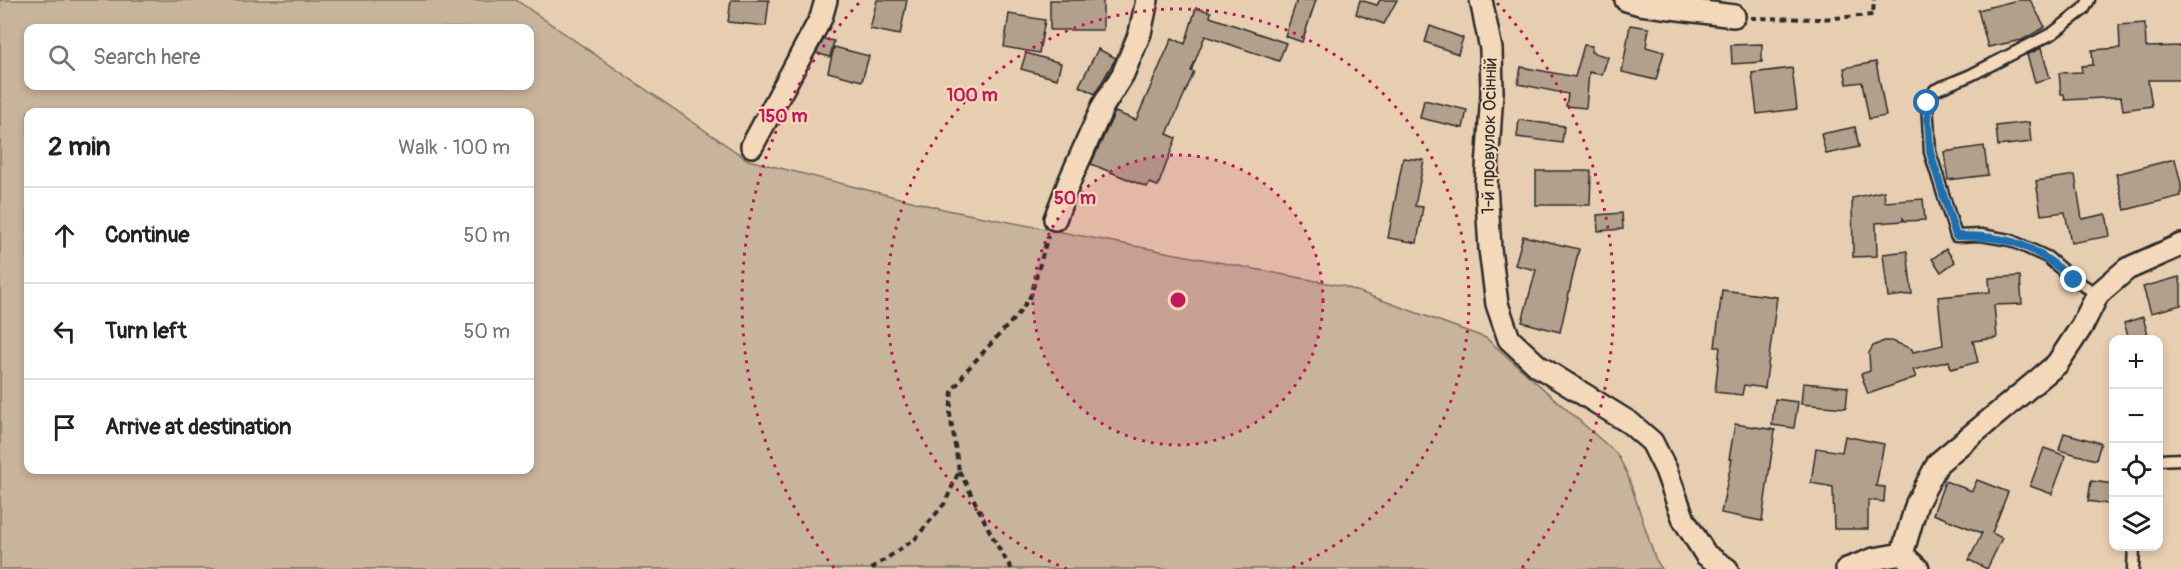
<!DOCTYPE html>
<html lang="en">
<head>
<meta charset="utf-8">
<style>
	body { margin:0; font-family:Pangolin,sans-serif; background:#f2f2f2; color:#202124 }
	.controls { position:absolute; right:18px; bottom:18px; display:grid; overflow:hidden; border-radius:12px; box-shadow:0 3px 9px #0003 }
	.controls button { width:54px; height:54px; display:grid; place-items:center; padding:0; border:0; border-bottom:2px solid #e0e0e0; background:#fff; color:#202124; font:30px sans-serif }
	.stop { position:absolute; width:18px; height:18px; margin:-14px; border:4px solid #1f6fb2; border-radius:50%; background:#fff }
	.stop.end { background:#1f6fb2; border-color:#fff; box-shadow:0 2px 6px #0008 }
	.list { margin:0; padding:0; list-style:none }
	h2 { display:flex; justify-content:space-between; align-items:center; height:78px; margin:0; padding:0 24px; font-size:26px }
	h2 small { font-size:20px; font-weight:400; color:#757577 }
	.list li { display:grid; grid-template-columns:39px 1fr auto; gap:18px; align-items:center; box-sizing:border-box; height:96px; padding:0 24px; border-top:2px solid #e0e0e0 }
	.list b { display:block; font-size:22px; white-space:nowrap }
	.list em { font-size:20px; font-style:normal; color:#757577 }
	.icon { flex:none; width:33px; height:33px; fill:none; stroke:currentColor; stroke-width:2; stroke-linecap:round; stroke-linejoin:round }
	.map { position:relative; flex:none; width:2181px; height:569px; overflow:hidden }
	.search { position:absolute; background:#fff; box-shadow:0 3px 9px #0003; left:24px; top:24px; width:510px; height:66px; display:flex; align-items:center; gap:15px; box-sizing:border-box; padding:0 21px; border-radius:12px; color:#757577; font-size:22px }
	.panel { position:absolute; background:#fff; box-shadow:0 3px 9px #0003; left:24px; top:108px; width:510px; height:366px; border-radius:12px }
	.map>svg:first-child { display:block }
</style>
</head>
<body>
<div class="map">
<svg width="2181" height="569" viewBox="0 0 2181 569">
	<rect width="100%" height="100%" fill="#e7ceb1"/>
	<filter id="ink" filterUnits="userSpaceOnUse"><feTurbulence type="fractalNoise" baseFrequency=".0167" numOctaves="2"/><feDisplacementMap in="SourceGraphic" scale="12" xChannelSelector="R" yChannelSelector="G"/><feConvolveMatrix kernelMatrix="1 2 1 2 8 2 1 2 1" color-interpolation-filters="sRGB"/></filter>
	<g filter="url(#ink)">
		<path fill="#c8b39b" stroke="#7a6f63" stroke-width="1.5" fill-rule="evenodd" d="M0 0H516L748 160 947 210 1343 286 1486 338 1617 454 1627 473 1655 558 1662 569H0ZM28 28H530V86H28ZM28 112H530V470H28Z"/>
		<g fill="#b2a08c" stroke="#2b2b2b" stroke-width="1.5">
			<path d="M731 0H769L766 26 728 22Z"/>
			<path d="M877 0H907L900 35 870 29Z"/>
			<rect x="1050" y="0" width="53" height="30"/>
			<path d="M1297 0H1316L1302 42 1285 36Z"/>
			<path d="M1360 0 1377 5 1380 0H1397L1384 24 1356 14Z"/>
			<path d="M2018 0H2030L2045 27 2022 40 1988 47 1978 10Z"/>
			<path d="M1196 8 1211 12 1210 17 1286 43 1279 61 1205 36 1191 71 1194 72 1167 134 1176 138 1158 186 1149 183 1147 187 1091 164 1115 112 1136 120 1172 38 1185 44Z"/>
			<path d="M1009 14 1045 20 1039 53 1004 47Z"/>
			<path d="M2145 23 2146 47 2181 46V80H2148L2152 106 2123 110 2121 97 2065 100 2064 94H2061L2059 73 2082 72 2081 66 2093 65 2092 50 2120 48 2119 25Z"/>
			<path d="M1630 25 1649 28 1646 47 1664 52 1656 80 1622 72Z"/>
			<path d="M1430 26 1463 38 1458 54 1425 42Z"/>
			<path d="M824 39 834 41 830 57 816 53Z"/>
			<path d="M1762 44V62L1732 64 1731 45Z"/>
			<path d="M1584 45 1592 46 1591 52 1608 57 1602 75 1589 72 1586 108 1566 106 1568 94 1518 84 1521 67 1575 77Z"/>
			<path d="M834 47 869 56 862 81 828 72Z"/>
			<path d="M2041 48 2050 78 2035 82 2027 55Z"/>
			<path d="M1098 49 1116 58 1095 94 1079 86Z"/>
			<path d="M1026 53 1061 63 1057 79 1021 69Z"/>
			<path d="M1876 62 1886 116 1869 119 1862 82 1847 84 1844 68Z"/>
			<path d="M1792 68 1797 109 1757 114 1752 73Z"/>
			<path d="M1424 100 1467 110 1463 128 1420 118Z"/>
			<path d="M1519 120 1564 126 1562 143 1517 137Z"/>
			<path d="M2029 122 2031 142 1998 146 1996 126Z"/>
			<path d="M1855 127 1859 147 1826 154 1821 134Z"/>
			<path d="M1984 146 1988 175 1948 180 1944 152Z"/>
			<path d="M1403 158 1424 160 1415 206 1423 207 1417 243 1388 238Z"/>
			<path d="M2175 159 2181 184V196L2125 210 2116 174Z"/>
			<path d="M1536 171H1591L1590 205H1536Z"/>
			<path d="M2075 175 2082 219 2106 214 2110 236 2071 243 2065 212 2041 215 2036 181Z"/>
			<path d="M1884 191 1885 202 1923 199 1925 220 1905 221 1903 218V221L1876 223 1877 256 1853 257 1852 198Z"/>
			<path d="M1622 213 1623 229 1598 231 1597 215Z"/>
			<path d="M1523 236 1579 249 1560 332 1522 322 1536 270 1515 265Z"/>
			<path d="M1946 249 1955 262 1941 272 1932 259Z"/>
			<path d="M1907 251 1912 294 1888 297 1883 254Z"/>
			<path d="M2020 276 2022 304 1994 305 1997 338 1973 341 1978 362 1951 369 1949 361 1913 370 1916 377 1868 394 1861 374 1870 371 1869 353 1873 346 1884 341H1892L1912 349 1913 352 1943 345 1938 297 1990 292 1989 278Z"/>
			<path d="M2179 277 2181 285V305L2151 313 2143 287Z"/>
			<path d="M1722 290 1777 297 1765 388 1744 385 1742 395 1715 392 1720 347H1715Z"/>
			<path d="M2143 317 2149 339H2129L2124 323Z"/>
			<path d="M1803 383 1848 387 1846 408 1801 404Z"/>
			<path d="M1775 399 1798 402 1794 428 1772 425Z"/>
			<path d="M1735 424 1775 430 1762 521 1721 513 1732 459H1729Z"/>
			<path d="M2064 433 2101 443 2096 460 2059 450Z"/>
			<path d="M1845 436 1884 444 1876 486 1885 487 1884 502 1868 500V529H1834L1833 487 1811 483 1816 448 1842 452Z"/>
			<path d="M2044 448 2066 456 2052 494 2030 486Z"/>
			<path d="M1977 480 2008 492 1992 533 2002 538 1987 569 1969 560 1982 533 1933 514 1945 481 1972 491Z"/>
			<path d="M2091 481 2114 484V505L2088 501Z"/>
		</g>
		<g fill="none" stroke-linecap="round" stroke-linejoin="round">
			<g stroke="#2b2b2b" stroke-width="15">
				<g id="service">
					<path d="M2089 0 2084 9 2053 33 1971 75 1935 90 1927 103 1930 152 1956 236 1981 235 2010 240 2047 257 2074 280 2098 294"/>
					<path d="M2158 460 2181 459"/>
					<path d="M2133 569 2134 546"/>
				</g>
			</g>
			<g stroke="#2b2b2b" stroke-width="26">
				<g id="minor">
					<path d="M1481 0 1491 49 1492 92 1486 184 1490 249 1497 304 1509 339 1538 366 1630 423 1652 442 1666 470 1684 520 1706 555 1727 569"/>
					<path d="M1626 0 1640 4 1734 16"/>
					<path d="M752 146 821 18 826 0"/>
					<path d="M1055 219 1070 180 1103 106 1123 74 1140 33 1147 0"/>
					<path d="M1902 554 1918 569"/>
					<path d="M1847 569 1874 559 1902 554 1917 503 1938 463 2057 364 2082 326 2098 294 2127 269 2181 245"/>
				</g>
			</g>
			<g stroke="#2b2b2b" stroke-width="4" stroke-dasharray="6 4.5" stroke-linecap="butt">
				<path d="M1751 18 1820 19 1873 15 1874 0"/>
				<path d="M959 471C977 503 991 539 1012 569"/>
				<path d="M871 569 915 539 945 503 959 471 950 414 952 392 966 371 1020 312 1031 295 1048 236"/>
			</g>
			<use href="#service" stroke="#f3d9ba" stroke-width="10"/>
			<use href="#minor" stroke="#f3d9ba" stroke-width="21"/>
		</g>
	</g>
	<g fill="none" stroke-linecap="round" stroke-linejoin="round" filter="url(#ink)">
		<path stroke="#1f6fb2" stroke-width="8" d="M1927 103 1930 152 1956 236C2010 235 2033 245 2074 280"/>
	</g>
	<circle cx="1178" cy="300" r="145" fill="#c2185b" fill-opacity=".12"/>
	<g fill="none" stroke="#c2185b" stroke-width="3" stroke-dasharray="3 6">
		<circle cx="1178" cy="300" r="145"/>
		<path d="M1067 569A291 291 0 1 1 1289 569"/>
		<path d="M834 568A436 436 0 0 1 859 3M1497 3A436 436 0 0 1 1522 568"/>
	</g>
	<g text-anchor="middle" stroke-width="4.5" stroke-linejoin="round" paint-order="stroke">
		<g font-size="18" fill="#2b2b2b" stroke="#f3d9ba">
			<text transform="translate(1489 136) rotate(-89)" y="6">1-й провулок Осінній</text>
		</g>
	</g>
	<circle cx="1178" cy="300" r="9" fill="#c2185b" stroke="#f3d9ba" stroke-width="3"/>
	<g font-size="18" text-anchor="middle" font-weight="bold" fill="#c2185b" stroke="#f3d9ba" stroke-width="4.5" stroke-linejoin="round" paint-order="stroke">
		<text x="972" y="101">100 m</text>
		<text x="783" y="122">150 m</text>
		<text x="1075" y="204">50 m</text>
	</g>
</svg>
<div class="controls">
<button>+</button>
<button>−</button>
<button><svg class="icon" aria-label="locate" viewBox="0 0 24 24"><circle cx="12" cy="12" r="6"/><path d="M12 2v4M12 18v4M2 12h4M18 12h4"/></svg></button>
<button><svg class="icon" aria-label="layers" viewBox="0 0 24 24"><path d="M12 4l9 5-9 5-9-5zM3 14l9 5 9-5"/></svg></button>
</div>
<div class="stop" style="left:1927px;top:103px"></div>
<div class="stop end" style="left:2074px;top:280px"></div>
<div class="search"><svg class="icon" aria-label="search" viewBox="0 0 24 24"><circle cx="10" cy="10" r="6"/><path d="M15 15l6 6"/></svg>Search here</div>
<section class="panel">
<h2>2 min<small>Walk · 100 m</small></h2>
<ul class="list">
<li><svg class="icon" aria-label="ahead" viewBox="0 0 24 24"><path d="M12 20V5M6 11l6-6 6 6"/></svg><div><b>Continue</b></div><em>50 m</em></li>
<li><svg class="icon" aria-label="left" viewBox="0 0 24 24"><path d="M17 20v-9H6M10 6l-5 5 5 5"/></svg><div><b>Turn left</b></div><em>50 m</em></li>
<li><svg class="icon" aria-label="arrive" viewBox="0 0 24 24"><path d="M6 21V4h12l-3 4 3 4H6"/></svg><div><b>Arrive at destination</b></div></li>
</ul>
</section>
</div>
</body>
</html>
